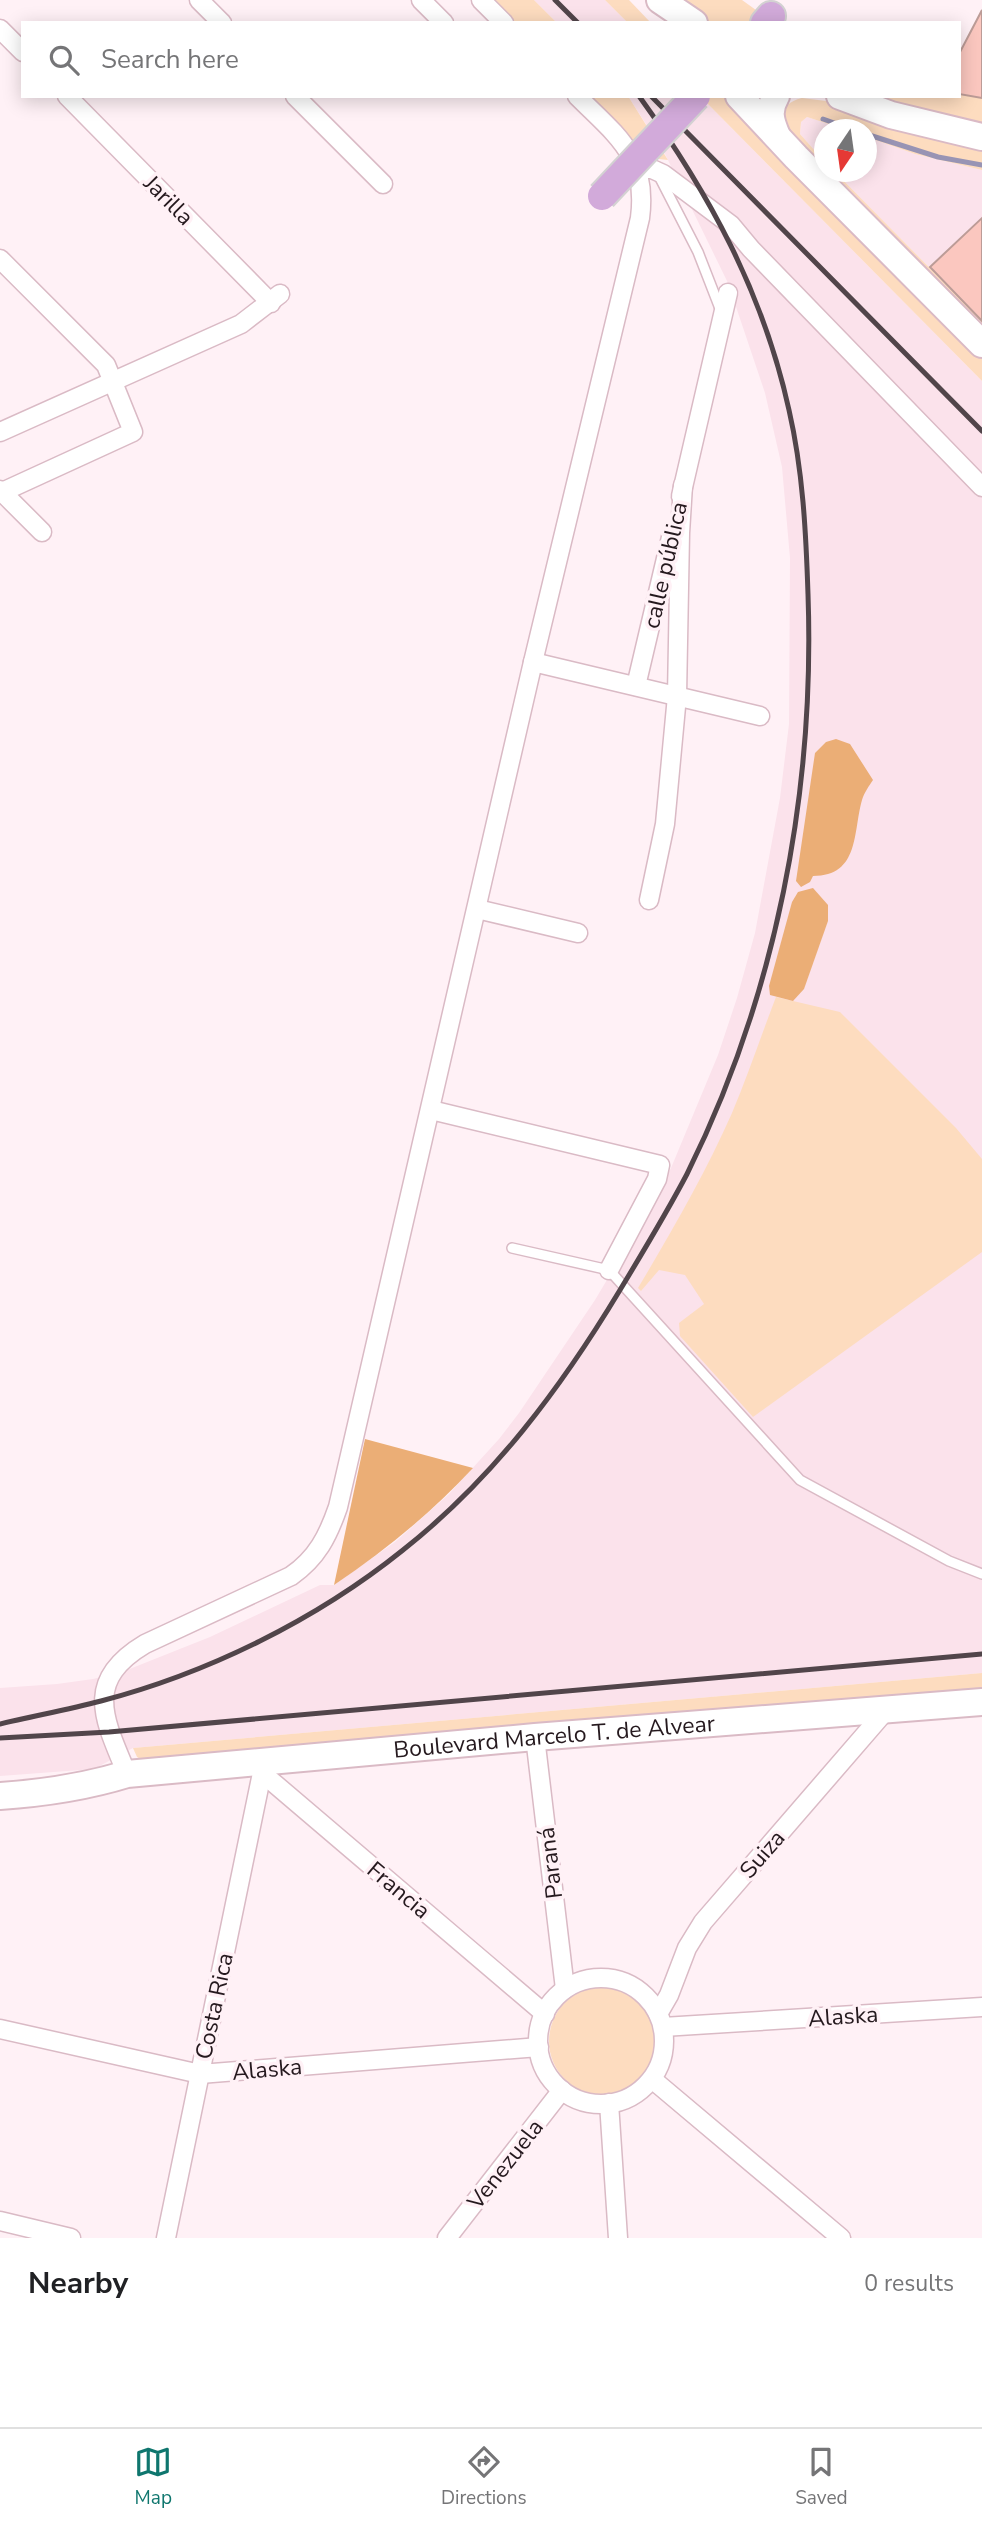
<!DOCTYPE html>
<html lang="en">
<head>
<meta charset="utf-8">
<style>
	body { margin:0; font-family:"Nunito Sans",sans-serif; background:#f2f2f2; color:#202124 }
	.compass { position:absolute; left:814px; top:119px; width:63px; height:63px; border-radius:50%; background:#fff; box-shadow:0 4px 18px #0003; rotate:193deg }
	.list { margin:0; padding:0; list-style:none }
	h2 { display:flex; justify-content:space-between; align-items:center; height:91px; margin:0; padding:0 28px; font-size:30px }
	h2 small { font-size:23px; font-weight:400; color:#757577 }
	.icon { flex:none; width:38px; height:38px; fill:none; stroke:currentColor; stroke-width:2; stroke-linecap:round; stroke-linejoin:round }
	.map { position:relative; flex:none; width:982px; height:2238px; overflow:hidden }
	.search { position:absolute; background:#fff; box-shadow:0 4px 18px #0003; left:21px; right:21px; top:21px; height:77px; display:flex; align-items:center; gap:18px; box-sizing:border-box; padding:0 24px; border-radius:0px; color:#757577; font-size:26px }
	.sheet { height:189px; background:#fff }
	nav { display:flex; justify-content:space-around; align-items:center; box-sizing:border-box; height:98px; border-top:2px solid #e0e0e0; background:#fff; font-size:19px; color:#757577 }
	nav a { display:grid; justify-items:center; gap:4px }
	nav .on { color:#0f766e }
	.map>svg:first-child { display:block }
</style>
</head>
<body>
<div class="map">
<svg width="982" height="2238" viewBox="0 0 982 2238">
	<rect width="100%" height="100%" fill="#fff1f6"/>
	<g fill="#fbe2eb">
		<path d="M534 0H605L628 23H557Z"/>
		<path d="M628 96H700L982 381V1673L133 1748 94 1769 0 1776V1688L57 1684 93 1679 122 1672 210 1637 320 1585H334L395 1542 449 1494 499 1439 519 1413 595 1300 651 1206 671 1168 718 1055 737 998 755 933 780 798 789 724 790 558 782 467 765 393 728 283 665 154Z"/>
		<path d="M807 117 844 129 824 130V161L800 134 801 122Z"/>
		<path d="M867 137 915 154 982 170V321L835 172H866Z"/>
	</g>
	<g fill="#fddcbf">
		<path d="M492 0H534L557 23H514Z"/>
		<path d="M605 0H629L651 23H628Z"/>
		<path d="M672 0H742L774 23H706Z"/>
		<path d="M959 94 982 98V129L863 96H959Z"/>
		<path d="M587 96H628L668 160 649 158Z"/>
		<path d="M700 96H724L982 357V381Z"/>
		<path d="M802 98 826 101 872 118 982 147V170L915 154 867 137 866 130 844 129 807 117 801 122 800 134 824 161V171C810 156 756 109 802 98Z"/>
		<path d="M825 172H835L982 321V329Z"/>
		<path d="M776 997 840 1012 956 1128 982 1159V1252L753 1417 680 1336 679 1323 704 1304 685 1275 659 1270 641 1291 638 1288C672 1231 705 1174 732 1113 748 1075 761 1036 776 997Z"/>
		<path d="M982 1673V1692L142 1760 137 1757 133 1748Z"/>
		<circle cx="603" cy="2041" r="54"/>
	</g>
	<g fill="#ebae76">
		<path d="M836 739 850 744 873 780C869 786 864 793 862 800 853 831 860 876 813 876L810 882 801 887 796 881 815 753 826 742Z"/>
		<path d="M813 888 828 905V921L804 989 793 1001 770 995 769 986 792 902 798 892Z"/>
		<path d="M365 1439 473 1468C431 1513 385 1551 334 1585Z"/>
	</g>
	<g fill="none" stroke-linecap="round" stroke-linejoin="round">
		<g stroke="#9894b4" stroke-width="5">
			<path d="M823 119 854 130"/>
			<path d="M866 134 938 157 982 165"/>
		</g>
	</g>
	<g fill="#fbc7bf" stroke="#bc9c97" stroke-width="2">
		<path d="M982 10V98L959 94V54Z"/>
		<path d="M982 218V321L930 267Z"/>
	</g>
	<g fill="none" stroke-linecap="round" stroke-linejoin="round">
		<g stroke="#dabac5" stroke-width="12">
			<g id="service">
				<path d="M660 178 698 252 721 311"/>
				<path d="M512 1248 609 1270 800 1480 949 1561 982 1574"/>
			</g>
		</g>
		<g stroke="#dabac5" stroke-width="21">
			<g id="minor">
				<path d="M199 0 222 23"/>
				<path d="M421 0 444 23"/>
				<path d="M481 0 504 23"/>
				<path d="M0 29 23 52"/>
				<path d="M67 96 271 303"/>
				<path d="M295 96 383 184"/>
				<path d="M639 169H652L663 174 731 225 751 249 982 487"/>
				<path d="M0 259 106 365 133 432 0 493"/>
				<path d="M0 432 241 324 280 294"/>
				<path d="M0 490 42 532"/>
				<path d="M681 496 728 293"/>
				<path d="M533 662 760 716"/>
				<path d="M636 686 672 533"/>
				<path d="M649 900 665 824 677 696 680 533 683 485"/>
				<path d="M477 909 578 933"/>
				<path d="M431 1110 660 1165 657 1179 609 1270"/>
				<path d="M535 1737 565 1989"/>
				<path d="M261 1766 262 1773 545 2014"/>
				<path d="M127 1774C104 1719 83 1681 145 1644L291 1576C317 1558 328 1536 338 1507L533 662 640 218C648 156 617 136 577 96"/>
				<circle cx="601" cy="2041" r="63"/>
				<path d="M658 2014 669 1995 687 1948 703 1922 888 1708"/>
				<path d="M663 2027 982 2007"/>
				<path d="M0 2029 200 2074 539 2047"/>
				<path d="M652 2079 841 2238"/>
				<path d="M609 2103 618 2238"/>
				<path d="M0 2221 71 2238"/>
				<path d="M166 2238 262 1773"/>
				<path d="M447 2238 562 2090"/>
			</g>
		</g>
		<g stroke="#dabac5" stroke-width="30">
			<g id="secondary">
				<path d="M660 0 694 23"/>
				<path d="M739 96 796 157 982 344"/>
				<path d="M776 96C767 111 771 122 777 136"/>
				<path d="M840 96 891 115 982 137"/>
				<path id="s1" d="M0 1796C44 1793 85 1787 127 1774L535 1737 982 1702"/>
			</g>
		</g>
		<g stroke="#d3d1d2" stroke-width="32">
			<path id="primary" d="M765 23 771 16"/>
		</g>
		<use href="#service" stroke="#fff" stroke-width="9"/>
		<use href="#minor" stroke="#fff" stroke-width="18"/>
		<use href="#secondary" stroke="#fff" stroke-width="26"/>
		<use href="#primary" stroke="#d2aada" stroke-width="28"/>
		<g stroke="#51454a" stroke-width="5">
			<path d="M555 0 578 23"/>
			<path d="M651 96 982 431"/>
			<path d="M0 1724C33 1716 67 1710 101 1701 208 1673 316 1620 403 1550 493 1479 561 1388 620 1290 643 1252 666 1214 687 1174 776 995 815 793 808 594 806 533 803 471 789 410 763 292 709 193 639 96"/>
			<path d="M0 1738 109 1732 982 1654"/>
		</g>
		<g stroke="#d3d1d2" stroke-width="32" stroke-linecap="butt">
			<path id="primary-bridge" d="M602 196 696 96"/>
		</g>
		<use href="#primary-bridge" stroke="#d2aada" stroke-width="28"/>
	</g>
	<g text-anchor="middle" stroke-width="7" stroke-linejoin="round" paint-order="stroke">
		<g font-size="23" fill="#25191e" stroke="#fff1f6">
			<text transform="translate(169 200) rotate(45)" y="8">Jarilla</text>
			<text transform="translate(665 565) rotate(-77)" y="8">calle pública</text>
			<text dy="8" stroke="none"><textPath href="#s1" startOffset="558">Boulevard Marcelo T. de Alvear</textPath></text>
			<text transform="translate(762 1854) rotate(-49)" y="8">Suiza</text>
			<text transform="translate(550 1863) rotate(-97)" y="8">Paraná</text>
			<text transform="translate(399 1890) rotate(40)" y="8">Francia</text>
			<text transform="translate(214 2006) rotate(-78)" y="8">Costa Rica</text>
			<text transform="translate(843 2016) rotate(-4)" y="8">Alaska</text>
			<text transform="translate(267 2069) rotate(-5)" y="8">Alaska</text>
			<text transform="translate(505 2164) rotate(-52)" y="8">Venezuela</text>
		</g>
	</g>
</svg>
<svg class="compass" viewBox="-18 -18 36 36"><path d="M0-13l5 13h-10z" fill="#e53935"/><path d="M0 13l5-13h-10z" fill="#757577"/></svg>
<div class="search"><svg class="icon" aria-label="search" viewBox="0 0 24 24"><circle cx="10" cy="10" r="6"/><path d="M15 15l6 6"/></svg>Search here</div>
</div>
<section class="sheet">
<h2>Nearby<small>0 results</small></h2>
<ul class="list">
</ul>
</section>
<nav>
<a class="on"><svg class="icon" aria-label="map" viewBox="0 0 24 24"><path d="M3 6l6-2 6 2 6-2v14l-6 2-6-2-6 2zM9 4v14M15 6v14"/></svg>Map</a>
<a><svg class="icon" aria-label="directions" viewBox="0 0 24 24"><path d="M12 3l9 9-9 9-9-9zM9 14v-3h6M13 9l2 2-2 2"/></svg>Directions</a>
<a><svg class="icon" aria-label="saved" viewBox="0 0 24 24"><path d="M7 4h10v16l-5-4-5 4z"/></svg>Saved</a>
</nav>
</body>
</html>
